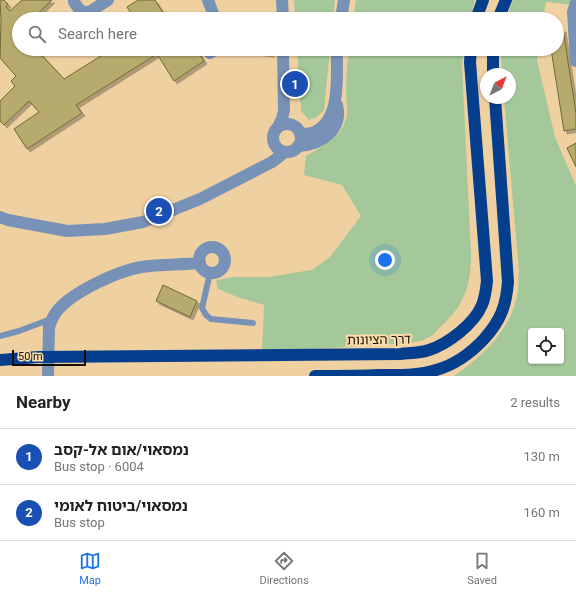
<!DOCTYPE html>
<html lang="en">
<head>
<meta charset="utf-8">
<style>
	body { margin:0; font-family:Roboto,"Noto Sans Hebrew",sans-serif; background:#f2f2f2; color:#222 }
	.controls { position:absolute; right:12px; bottom:12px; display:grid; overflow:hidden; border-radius:4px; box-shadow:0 1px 3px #0004 }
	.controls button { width:36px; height:36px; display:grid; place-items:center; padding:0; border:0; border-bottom:1px solid #e0e0e0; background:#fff; color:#222; font:20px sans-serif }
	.compass { position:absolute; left:480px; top:68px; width:36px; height:36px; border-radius:50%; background:#fff; box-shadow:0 1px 3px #0004; rotate:42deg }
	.scale { position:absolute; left:12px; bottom:10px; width:74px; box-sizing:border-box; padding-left:4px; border:2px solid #160b00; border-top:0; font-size:11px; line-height:14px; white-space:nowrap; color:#160b00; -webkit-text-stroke:3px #fcdead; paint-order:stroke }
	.you { position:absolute; left:385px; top:260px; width:14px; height:14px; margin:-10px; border:3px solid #fff; border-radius:50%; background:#1a73e8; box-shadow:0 0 0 6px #1a73e833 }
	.badge { display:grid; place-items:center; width:26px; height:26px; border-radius:50%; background:#1a73e8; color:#fff; font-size:13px; font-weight:700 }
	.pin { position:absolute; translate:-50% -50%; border:2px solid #fff; box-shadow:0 1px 4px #0006 }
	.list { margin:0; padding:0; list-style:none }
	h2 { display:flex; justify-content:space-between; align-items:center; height:52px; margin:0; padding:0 16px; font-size:17px }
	h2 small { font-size:13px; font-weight:400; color:#767676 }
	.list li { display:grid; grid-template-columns:26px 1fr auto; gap:12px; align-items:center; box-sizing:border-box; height:56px; padding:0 16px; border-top:1px solid #e0e0e0 }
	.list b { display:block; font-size:15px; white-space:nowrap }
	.list p { margin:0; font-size:13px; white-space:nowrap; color:#767676 }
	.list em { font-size:13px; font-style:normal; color:#767676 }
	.icon { flex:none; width:22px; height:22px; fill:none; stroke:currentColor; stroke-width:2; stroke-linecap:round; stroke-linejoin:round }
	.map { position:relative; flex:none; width:576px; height:376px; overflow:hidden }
	.search { position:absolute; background:#fff; box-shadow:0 1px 3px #0004; left:12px; right:12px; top:12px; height:44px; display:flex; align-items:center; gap:10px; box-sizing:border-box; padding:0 14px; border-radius:22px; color:#767676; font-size:15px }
	.sheet { height:164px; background:#fff }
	nav { display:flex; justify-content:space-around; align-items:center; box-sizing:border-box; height:56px; border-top:1px solid #e0e0e0; background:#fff; font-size:11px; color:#767676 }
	nav a { display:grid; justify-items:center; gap:2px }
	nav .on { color:#1a73e8 }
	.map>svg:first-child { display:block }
</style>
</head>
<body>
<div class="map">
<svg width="576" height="376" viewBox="0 0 576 376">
	<defs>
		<filter id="shadow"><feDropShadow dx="3" dy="3" stdDeviation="0" flood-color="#0004"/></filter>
	</defs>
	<rect width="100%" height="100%" fill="#efd0a1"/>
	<g fill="#a4c89a" fill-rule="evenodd">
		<path d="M294 0H335L333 19H295Z"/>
		<path d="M356 0H475L470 19H353Z"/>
		<path d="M513 0H576V5L546 2 543 19H506Z"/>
		<path d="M297 49H330L324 110 317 117 309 120 301 111Z"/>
		<path d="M349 49H464L462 65 471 254C471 286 464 307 439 328 436 332 432 336 427 338 422 341 415 342 409 343L262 352 264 305 240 298 218 289 216 280 235 277H268L312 270 330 257 361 216 342 185 304 175 306 156C320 148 339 138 345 122 349 113 346 102 346 92 346 78 347 63 349 49Z"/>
		<path d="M501 49H539L537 60 555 137 576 186V376H454C481 358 508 332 516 300 519 291 518 281 519 272L504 98H510V74H502ZM531 331H561V361H531Z"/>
	</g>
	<g fill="#b6ab6d" stroke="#706734" filter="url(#shadow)">
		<path d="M0 0H4L8 4 6 7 10 11 22 0H52L32 19H19V49H36L64 79 112 49H196L204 61 174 81 157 54 76 105 82 113 27 149 14 129 39 112 29 101 4 125 0 121V101L15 86 11 81 16 76 0 58 1 20Z"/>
		<path d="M138 0H155L167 19H135L127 7Z"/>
		<path d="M563 29 576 113V129L564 131 551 49H557V30Z"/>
		<path d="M255 49H271V54L255 52Z"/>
		<path d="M576 143V167L567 148Z"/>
		<path d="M163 285 197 301 190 317 156 301Z"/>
	</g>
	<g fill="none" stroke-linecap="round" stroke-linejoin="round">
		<g stroke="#7891b7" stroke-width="6">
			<path d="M210 273 202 308 206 315 211 319 253 323"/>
			<path d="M0 336 19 331 51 319"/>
		</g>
		<g stroke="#7891b7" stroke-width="12">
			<path d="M74 0V2L79 9 85 13 91 11 108 0"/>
			<path d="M208 0 215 19"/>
			<path d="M282 0 283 19"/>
			<path d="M576 3 573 12 576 61"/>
			<path d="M341 19 344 0"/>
			<path d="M208 49 210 53 216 49"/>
			<circle cx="287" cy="138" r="14"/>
			<path d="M278 127 282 119 284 110 283 49"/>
			<path d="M300 134C304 134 309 134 312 133 343 122 336 74 337 49"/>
			<path d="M298 146C321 145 343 130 337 105"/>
			<path d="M0 217 8 220 67 231 105 229 143 222 200 199 272 162 285 152"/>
			<circle cx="212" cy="260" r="13"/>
			<path d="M48 376 49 327C51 321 53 316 57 311 72 292 118 271 141 267 161 264 180 265 200 263"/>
		</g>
		<g stroke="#053e8d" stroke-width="12">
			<path d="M476 19 483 0"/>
			<path d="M498 19 506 0"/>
			<path d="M493 49V74"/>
			<path d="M0 360 38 357 401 354C410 353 420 353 429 350 448 344 474 324 482 305 485 298 486 290 487 281L470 62 471 49"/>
			<path d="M315 376C336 376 358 376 379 375 398 375 418 376 436 370 454 365 471 353 484 339 501 320 506 306 508 282L495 98"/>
		</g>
	</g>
	<g text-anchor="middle" stroke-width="4" stroke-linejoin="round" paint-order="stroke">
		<g font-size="13" fill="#160b00" stroke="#fcdead">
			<text transform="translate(379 339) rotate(-1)" y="5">דרך הציונות</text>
		</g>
	</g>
</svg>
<div class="controls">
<button><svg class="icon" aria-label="locate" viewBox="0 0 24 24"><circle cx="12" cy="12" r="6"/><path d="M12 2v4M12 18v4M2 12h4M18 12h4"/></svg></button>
</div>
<svg class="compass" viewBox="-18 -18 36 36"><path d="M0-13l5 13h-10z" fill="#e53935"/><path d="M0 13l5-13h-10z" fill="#767676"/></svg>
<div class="scale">50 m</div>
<div class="you"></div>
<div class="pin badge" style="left:295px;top:84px;background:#1a4fb4">1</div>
<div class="pin badge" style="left:159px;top:211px;background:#1a4fb4">2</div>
<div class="search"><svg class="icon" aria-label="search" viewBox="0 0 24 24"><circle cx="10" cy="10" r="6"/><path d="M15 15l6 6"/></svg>Search here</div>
</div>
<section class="sheet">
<h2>Nearby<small>2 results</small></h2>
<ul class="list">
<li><span class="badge" style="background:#1a4fb4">1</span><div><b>נמסאוי/אום אל-קסב</b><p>Bus stop · 6004</p></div><em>130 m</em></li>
<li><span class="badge" style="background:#1a4fb4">2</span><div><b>נמסאוי/ביטוח לאומי</b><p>Bus stop</p></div><em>160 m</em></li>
</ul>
</section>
<nav>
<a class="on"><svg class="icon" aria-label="map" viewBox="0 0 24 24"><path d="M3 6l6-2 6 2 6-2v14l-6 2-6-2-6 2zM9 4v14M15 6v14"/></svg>Map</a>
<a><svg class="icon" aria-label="directions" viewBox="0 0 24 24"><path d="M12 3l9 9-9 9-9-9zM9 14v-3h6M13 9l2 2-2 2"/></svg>Directions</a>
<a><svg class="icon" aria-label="saved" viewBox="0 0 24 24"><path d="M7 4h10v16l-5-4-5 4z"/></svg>Saved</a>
</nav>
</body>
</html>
